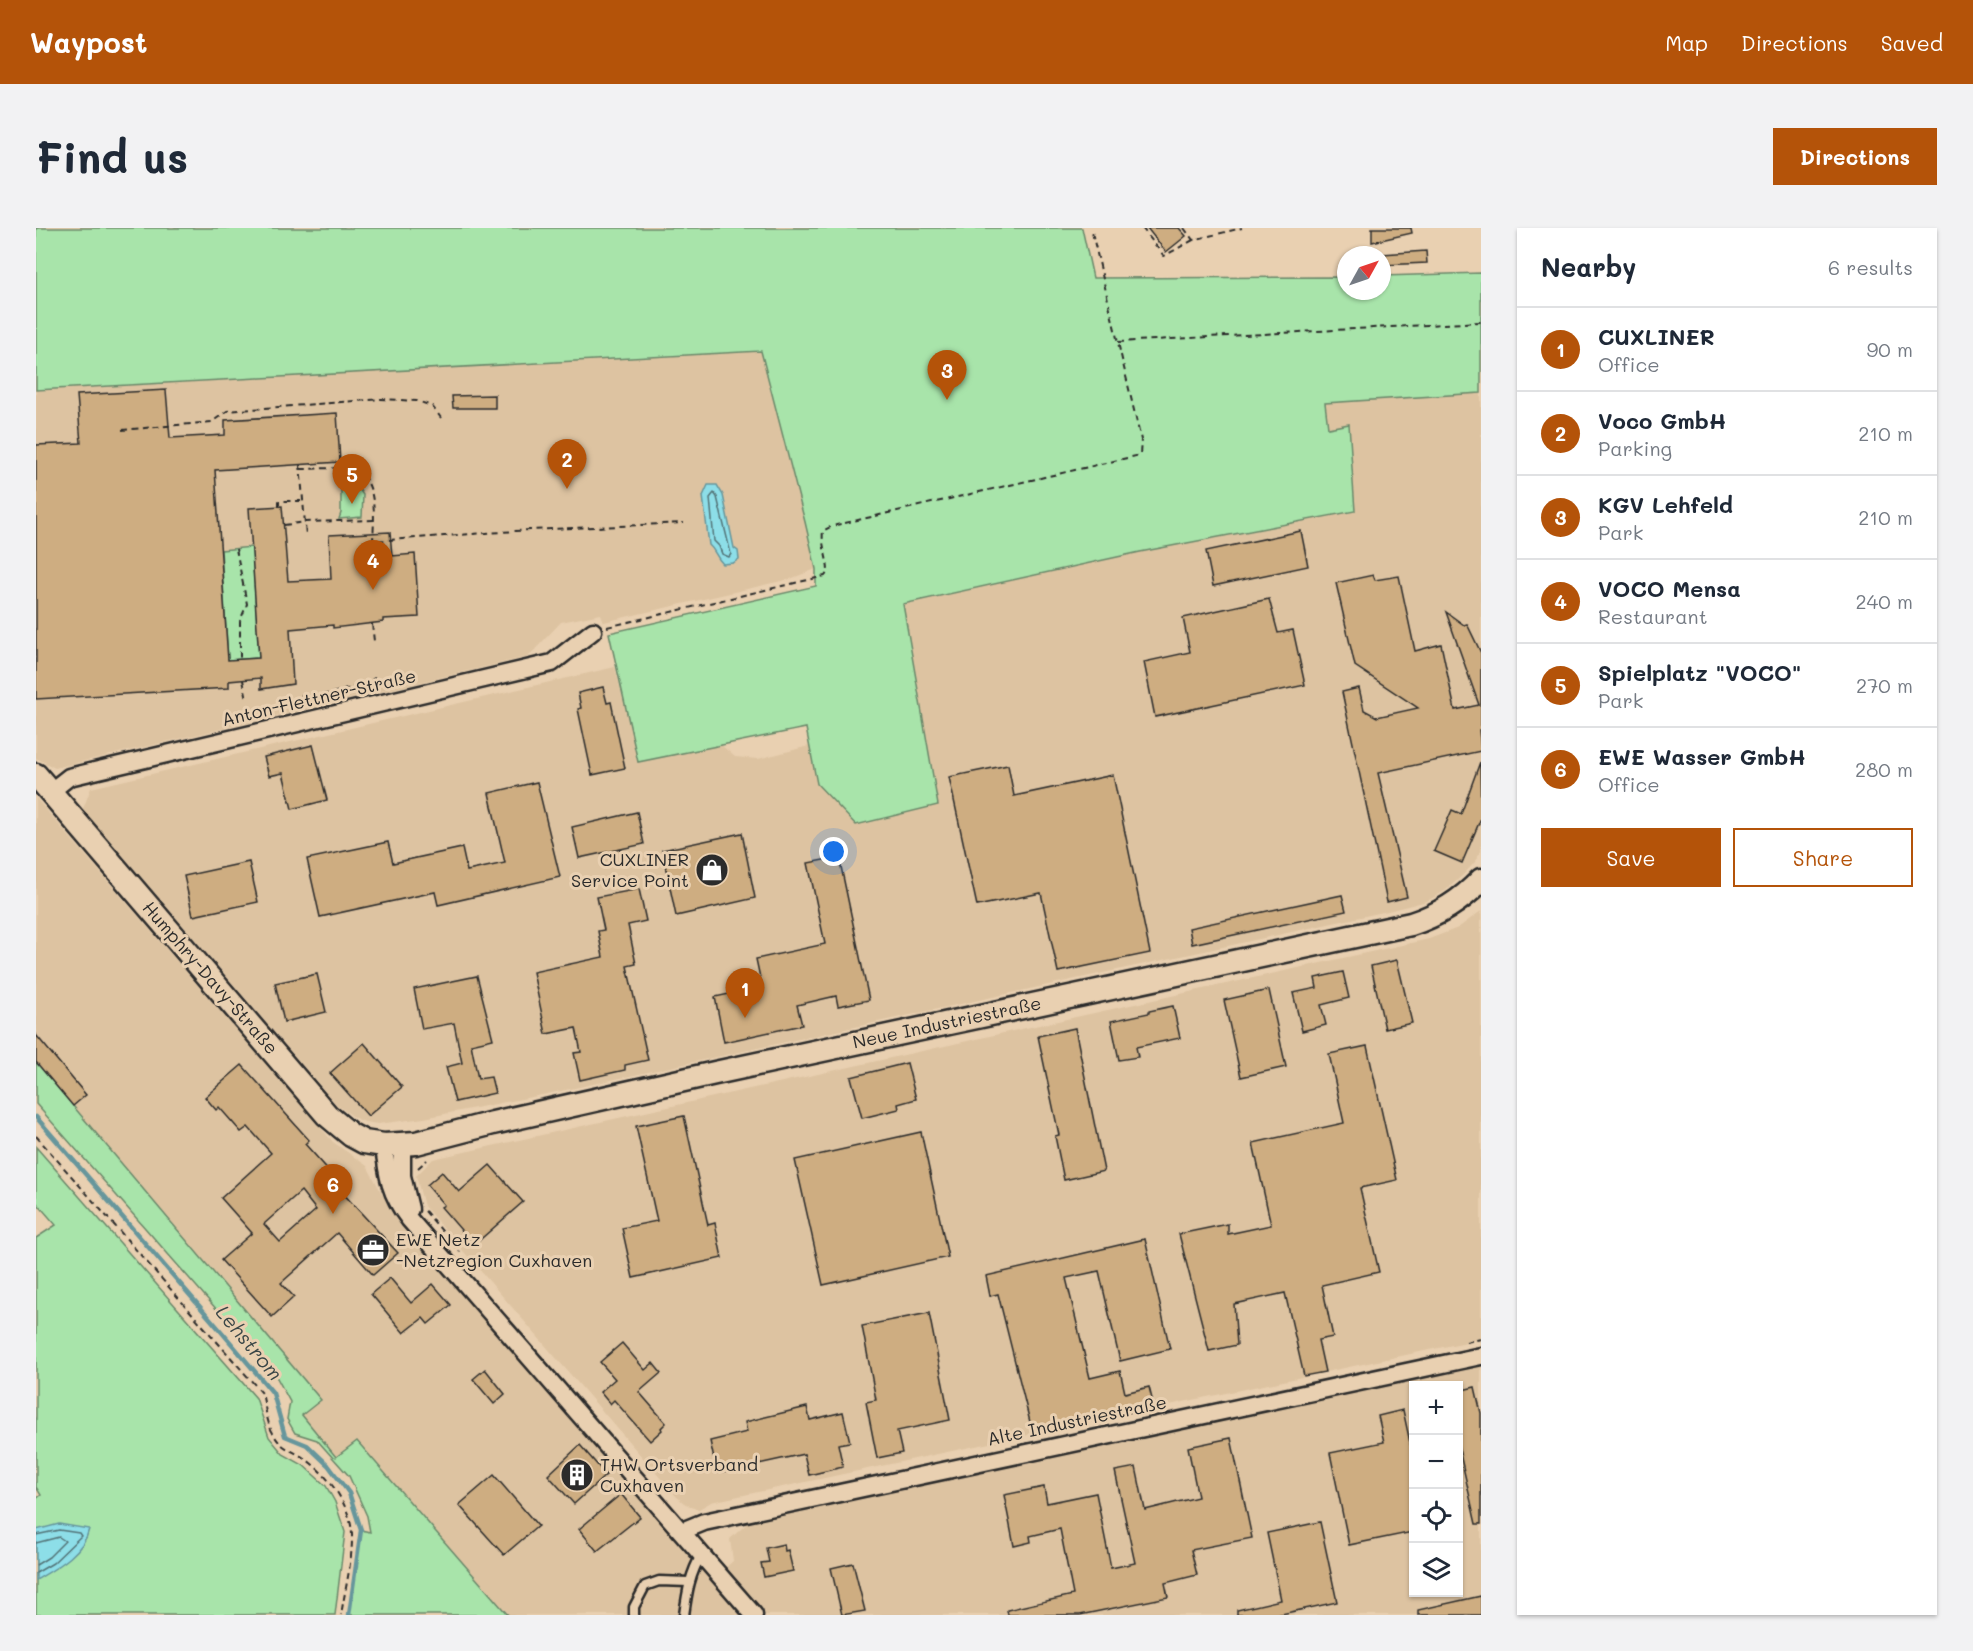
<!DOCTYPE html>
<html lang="en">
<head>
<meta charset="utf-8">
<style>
	body { margin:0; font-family:Mali,sans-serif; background:#f2f2f3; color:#1f2937 }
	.controls { position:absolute; right:18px; bottom:18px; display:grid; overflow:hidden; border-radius:0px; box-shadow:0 2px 4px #0004 }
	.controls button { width:54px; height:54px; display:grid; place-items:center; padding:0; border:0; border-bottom:2px solid #e0e1e3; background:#fff; color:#1f2937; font:30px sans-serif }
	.compass { position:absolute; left:1301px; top:18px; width:54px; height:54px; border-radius:50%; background:#fff; box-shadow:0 2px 4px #0004; rotate:50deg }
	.you { position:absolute; left:798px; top:624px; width:21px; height:21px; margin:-15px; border:4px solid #fff; border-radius:50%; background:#1a73e8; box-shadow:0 0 0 9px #1a73e833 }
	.badge { display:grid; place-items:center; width:39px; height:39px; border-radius:50%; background:#b45309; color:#fff; font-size:20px; font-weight:700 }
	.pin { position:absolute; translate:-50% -50px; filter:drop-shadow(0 2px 3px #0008) }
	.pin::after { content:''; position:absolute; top:32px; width:21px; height:18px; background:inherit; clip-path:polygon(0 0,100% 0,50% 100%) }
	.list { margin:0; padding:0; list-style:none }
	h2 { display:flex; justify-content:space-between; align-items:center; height:78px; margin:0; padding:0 24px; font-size:26px }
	h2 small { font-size:20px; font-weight:400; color:#747a83 }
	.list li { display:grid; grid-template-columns:39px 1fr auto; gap:18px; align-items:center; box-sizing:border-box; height:84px; padding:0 24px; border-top:2px solid #e0e1e3 }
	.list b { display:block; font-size:22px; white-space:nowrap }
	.list p { margin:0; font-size:20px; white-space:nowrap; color:#747a83 }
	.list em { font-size:20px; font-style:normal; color:#747a83 }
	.actions { display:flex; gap:12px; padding:18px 24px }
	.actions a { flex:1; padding:14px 0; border:2px solid #b45309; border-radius:0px; text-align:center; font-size:21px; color:#b45309 }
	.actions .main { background:#b45309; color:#fff }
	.icon { flex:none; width:33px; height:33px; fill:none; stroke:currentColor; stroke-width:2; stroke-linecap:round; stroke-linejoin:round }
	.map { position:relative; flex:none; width:1445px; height:1387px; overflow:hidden; border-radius:0px }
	header { display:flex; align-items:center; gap:36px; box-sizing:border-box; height:84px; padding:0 30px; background:#b45309; color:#fff }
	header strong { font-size:28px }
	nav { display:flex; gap:33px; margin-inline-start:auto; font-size:21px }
	.intro { display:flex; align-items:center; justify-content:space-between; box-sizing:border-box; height:144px; padding:0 36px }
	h1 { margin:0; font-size:42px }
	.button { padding:15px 27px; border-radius:0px; background:#b45309; color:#fff; font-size:21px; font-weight:700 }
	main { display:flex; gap:36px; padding:0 36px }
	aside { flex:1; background:#fff; border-radius:0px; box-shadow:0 2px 4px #0004 }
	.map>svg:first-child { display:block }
</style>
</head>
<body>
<header>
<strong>Waypost</strong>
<nav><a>Map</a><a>Directions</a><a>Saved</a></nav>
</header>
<div class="intro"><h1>Find us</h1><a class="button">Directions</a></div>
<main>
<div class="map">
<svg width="1445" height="1387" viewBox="0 0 1445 1387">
	<rect width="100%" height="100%" fill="#e9d0b1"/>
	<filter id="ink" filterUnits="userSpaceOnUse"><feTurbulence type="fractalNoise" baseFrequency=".0167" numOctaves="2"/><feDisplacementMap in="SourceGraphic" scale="12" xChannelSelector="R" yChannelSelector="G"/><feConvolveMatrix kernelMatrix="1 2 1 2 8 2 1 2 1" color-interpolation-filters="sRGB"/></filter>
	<g filter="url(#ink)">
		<g fill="#ddc3a1" fill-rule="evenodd">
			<path d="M725 123 769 293 780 341 754 351 568 394 565 386 525 394 492 429 19 540 0 530V162Z"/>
			<path d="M1445 165V622L1439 634 1427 647 1409 663 1391 673 1352 683 511 866 388 890 342 896 329 894 319 890 301 877 47 581 55 560 579 439 603 534 685 517 699 529 722 531 773 518 781 556 902 577 867 376 1104 324 1319 283 1313 197 1292 200 1289 175Z"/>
			<path d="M0 570 297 914 331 938 355 982 676 1352 697 1333 694 1311 714 1293 1445 1138V1387H472L321 1213 300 1230 265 1187 285 1171 0 834ZM1378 1158H1422V1364H1378Z"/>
			<path d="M1445 683V1111L675 1274 663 1281H660L648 1275 640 1268 388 978 380 948 397 931 1393 711 1422 700Z"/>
		</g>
		<g fill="#a8e4aa" stroke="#6a886a" stroke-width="1.5">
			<path d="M0 0H1046L1057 50 1310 49V63H1346V48L1445 45V165L1289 175 1292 200 1313 196 1319 283 1104 324 867 376 902 577 820 597 781 556 770 500 602 534 573 405 780 358V341L769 294 725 123 0 162Z"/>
			<path d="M305 258H321L327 267 326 289 303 291 305 285Z"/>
			<path d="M216 319 223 430 192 432 185 322Z"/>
			<path d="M0 834 285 1172 266 1187 300 1229 321 1213 472 1387H313L325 1302 334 1304 331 1288 313 1248 281 1212 259 1205 251 1191 254 1174 241 1150 0 876Z"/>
			<path d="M0 919 220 1170 233 1209 247 1226 267 1237 290 1258 299 1274 309 1304 299 1387H0V1271L5 1267 0 1259V1010L20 997 0 974Z"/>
		</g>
		<g fill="#8ddee8" stroke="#66969c" stroke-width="1.5">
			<path d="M672 257H681L687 267 698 320 702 323 703 331 697 335 687 336C679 328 680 323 673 317L667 268Z"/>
			<path d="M23 1296 53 1301C48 1325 20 1340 0 1352V1302Z"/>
		</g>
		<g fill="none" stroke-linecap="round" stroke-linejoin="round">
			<g stroke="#527377" stroke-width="1.5">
				<path d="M678 265 681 269 695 326 693 329 686 326 683 318 678 313 674 270Z"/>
				<path d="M0 1307 23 1302 43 1305 45 1308 17 1335 0 1345"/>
				<path d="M0 1315 23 1309 29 1313 13 1329 0 1337"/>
			</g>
			<path stroke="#66969c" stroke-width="4.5" d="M0 889 184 1102 237 1165 249 1208 271 1217 292 1237 313 1265 325 1302 313 1387"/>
		</g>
		<g fill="#cead81" stroke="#2b2b2b" stroke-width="1.5" fill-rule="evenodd">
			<path d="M1111 0H1143L1150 8 1130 24Z"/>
			<path d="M1336 0H1375L1376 5 1336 14Z"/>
			<path d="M1390 23 1391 35 1346 37V26Z"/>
			<path d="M130 162 134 210 189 207V192L301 185 304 234 179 242 192 432 223 430 213 280 246 278 252 353 295 351 293 307 354 304 356 328 379 326 383 389 347 391V394L297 400V397L254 401 257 456 225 461V450L193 453V460L0 471V217L45 215 41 167Z"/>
			<path d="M459 167V180H417L416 168Z"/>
			<path d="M1265 303 1272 338 1177 358 1170 323Z"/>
			<path d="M1337 347 1339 352 1363 348 1379 423 1405 416 1419 482 1443 477 1410 384 1428 397 1431 396 1445 425V502H1443L1445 523 1342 545 1371 669 1351 674 1306 464 1323 460 1328 482 1341 489 1382 480 1319 438 1300 355Z"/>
			<path d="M1233 371 1242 405 1257 402 1269 457 1119 489 1108 434 1154 424 1147 390Z"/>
			<path d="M567 459 571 475 575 474 589 540 556 547 542 481 545 480 542 465Z"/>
			<path d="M277 517 291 572 256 581 247 545 233 548 228 529Z"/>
			<path d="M1444 534 1445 590 1426 635 1398 623 1416 582 1425 586Z"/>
			<path d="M972 537 978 568 1077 547 1114 725 1022 744 1005 665 941 678 913 549Z"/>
			<path d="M501 554 524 649 402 677 399 664 284 689 271 631 352 614 357 635 426 620 431 643 469 635 453 565Z"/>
			<path d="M601 584 608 616 543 630 536 599Z"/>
			<path d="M706 605 719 670 640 688 626 622Z"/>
			<path d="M803 629 833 772 802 778 800 768 761 777 766 797 688 814 679 769 726 759 720 731 789 716 772 635Z"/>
			<path d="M213 634 222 674 157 688 148 648Z"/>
			<path d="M603 661 610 693 592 697 600 736 591 738 612 832 589 837V842L544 852 538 825 545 824 540 800 510 806 497 744 567 729 562 703 568 702 561 669Z"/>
			<path d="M1306 667 1310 683 1156 716 1153 700Z"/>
			<path d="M1361 732 1376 795 1349 801 1335 738Z"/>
			<path d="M1307 744 1313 770 1285 777 1290 797 1266 803 1257 765 1281 760 1279 750Z"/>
			<path d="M281 746 290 784 248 794 239 755Z"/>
			<path d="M441 748 457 811 435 816 442 851 455 849 459 865 419 874 410 839 426 835 418 795 386 801 378 761Z"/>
			<path d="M1233 762 1250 839 1205 849 1188 772Z"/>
			<path d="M1137 778 1144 810 1100 819 1102 829 1083 832 1075 793 1113 785V783Z"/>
			<path d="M1039 800 1068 943 1028 952 1019 908 1023 907 1002 808Z"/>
			<path d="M0 807 50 867 37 878 0 834Z"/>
			<path d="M328 815 366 859 332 888 294 845Z"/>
			<path d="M1331 818 1361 952 1324 960 1343 1044 1286 1057 1297 1109 1282 1112 1289 1144 1268 1148 1249 1065 1198 1076 1201 1117 1173 1123 1143 1006 1192 996V1006L1235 997 1217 915 1308 895 1293 826Z"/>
			<path d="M871 835 880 871 862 876 863 881 826 890 815 849Z"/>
			<path d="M206 837 273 912 269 916 296 946 292 949 362 1025 337 1047 301 1005 245 1055 258 1069 236 1089 185 1032 216 1005 185 970 235 925 212 899 205 904 183 879 180 882 169 869ZM265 963 280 982 244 1014 228 996Z"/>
			<path d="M648 888 672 997 679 995 686 1030 597 1050 586 1000 621 993 600 898Z"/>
			<path d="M885 904 912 1029 787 1057 759 932Z"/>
			<path d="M454 937 487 974 438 1017 405 979 408 977 391 957 406 944 423 964Z"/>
			<path d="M1109 1011 1134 1121 1084 1133 1063 1043 1030 1050 1054 1150 1084 1143 1089 1165 1113 1159 1118 1179 997 1206 962 1066 954 1068 950 1048Z"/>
			<path d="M354 1050 375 1075 397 1056 415 1077 392 1096 387 1090 368 1105 335 1066Z"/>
			<path d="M893 1085 914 1192 861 1203 866 1225 841 1230 830 1174 840 1172 826 1098Z"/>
			<path d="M586 1115 609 1142 617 1135 625 1145 603 1164 630 1195 625 1200 626 1202 614 1213 578 1172 574 1176 564 1164 579 1151 564 1134Z"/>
			<path d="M449 1141 469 1166 458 1176 437 1151Z"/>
			<path d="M1439 1159 1445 1185V1296H1440L1422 1217V1163Z"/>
			<path d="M771 1179 774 1192 807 1184 814 1214 802 1216 807 1239 773 1247 768 1226 681 1245 674 1213 711 1204 709 1194Z"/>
			<path d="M1367 1182 1375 1219 1377 1218V1304L1313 1317 1294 1225 1348 1214 1342 1188Z"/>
			<path d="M1195 1210 1216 1310 1155 1322 1161 1347 1129 1355 1132 1369 1044 1387H972L971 1382 1037 1367 1024 1301 994 1308 995 1314 978 1318 968 1267 1008 1259 1011 1275 1060 1265 1075 1340 1099 1335 1079 1243 1100 1239 1109 1282 1162 1269 1152 1219Z"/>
			<path d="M544 1217 570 1247 538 1276 512 1247Z"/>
			<path d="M458 1247 502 1298 468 1327 423 1277Z"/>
			<path d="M585 1266 604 1289 561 1323 543 1301Z"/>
			<path d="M1284 1294 1301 1374 1241 1387H1201V1382L1245 1372 1231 1305Z"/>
			<path d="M748 1316 749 1323 752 1322 757 1343 728 1349 725 1335 733 1334 730 1320Z"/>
			<path d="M817 1335 829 1383 806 1387 795 1340Z"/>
			<path d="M1445 1368V1387H1382V1382Z"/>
		</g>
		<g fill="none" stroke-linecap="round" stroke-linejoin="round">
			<g stroke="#2b2b2b" stroke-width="13">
				<g id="lane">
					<path d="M598 1387V1379L609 1358 623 1353 653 1354"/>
					<path d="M648 1387C651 1365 654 1345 666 1326"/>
				</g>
			</g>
			<g stroke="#2b2b2b" stroke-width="21">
				<g id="street">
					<path d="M14 564 33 549 516 435 557 403"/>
					<path d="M348 917C351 947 354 966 373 991L718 1387"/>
					<path d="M366 917V948L374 981"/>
					<path d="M646 1303 668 1294 1445 1128"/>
				</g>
			</g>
			<g stroke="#2b2b2b" stroke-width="27">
				<path id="secondary" d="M0 547 291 887 315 907 328 914 348 917 380 915 457 895 679 845 1375 696C1403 687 1425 673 1445 652"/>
			</g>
			<g stroke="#2b2b2b" stroke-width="2" stroke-dasharray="6 4.5" stroke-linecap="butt">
				<path d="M1106 0 1128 28 1157 12"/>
				<path d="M1148 0 1157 12 1206 0"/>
				<path d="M1082 114 1445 94"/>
				<path d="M86 202 176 194 191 183 345 171 381 173 396 178 405 190"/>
				<path d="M264 236 270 308"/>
				<path d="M265 241C280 241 297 239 312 241 343 245 338 290 337 313L494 302 648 295"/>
				<path d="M243 278V273H268"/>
				<path d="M248 297 269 294 338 292"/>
				<path d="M200 321 211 376 204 393V431"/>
				<path d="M336 396 338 413"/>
				<path d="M571 399 789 348 792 344C792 330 785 317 787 303L796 298 1104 227 1105 212 1055 0"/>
				<path d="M207 452 211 471"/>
				<path d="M265 467C289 469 318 461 339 450"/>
				<path d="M0 908 226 1165C229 1177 231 1196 237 1205 245 1221 255 1221 268 1230 292 1246 317 1280 316 1310 316 1335 309 1362 305 1387"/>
				<path d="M382 940 391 932"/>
				<path d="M389 983 424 1024"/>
				<path d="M1430 1114 1445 1111"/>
			</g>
			<use href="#lane" stroke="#e9d0b1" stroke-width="8"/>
			<use href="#street" stroke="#e9d0b1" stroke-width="16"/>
			<use href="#secondary" stroke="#e9d0b1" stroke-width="22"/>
		</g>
	</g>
	<defs>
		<g id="shop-disc" transform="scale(1.725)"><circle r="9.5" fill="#2b2b2b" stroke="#e9d0b1"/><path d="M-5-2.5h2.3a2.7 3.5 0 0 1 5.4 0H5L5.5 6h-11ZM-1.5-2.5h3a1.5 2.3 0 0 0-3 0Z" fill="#fff"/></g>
		<g id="office-disc" transform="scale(1.725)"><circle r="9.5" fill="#2b2b2b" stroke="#e9d0b1"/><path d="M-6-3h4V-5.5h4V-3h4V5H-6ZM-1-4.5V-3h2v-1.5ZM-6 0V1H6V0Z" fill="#fff"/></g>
		<g id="building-disc" transform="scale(1.725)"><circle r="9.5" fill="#2b2b2b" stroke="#e9d0b1"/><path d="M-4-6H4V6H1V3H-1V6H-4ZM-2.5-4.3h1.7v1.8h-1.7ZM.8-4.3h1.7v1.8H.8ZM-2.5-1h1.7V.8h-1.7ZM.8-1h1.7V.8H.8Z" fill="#fff"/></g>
	</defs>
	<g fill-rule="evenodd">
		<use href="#shop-disc" x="676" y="642"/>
		<use href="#office-disc" x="337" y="1022"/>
		<use href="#building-disc" x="541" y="1247"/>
	</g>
	<g text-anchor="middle" stroke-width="6" stroke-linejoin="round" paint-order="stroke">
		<g font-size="18" fill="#2b2b2b" stroke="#e9d0b1">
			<text transform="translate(283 470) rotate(-13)" y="6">Anton-Flettner-Straße</text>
			<text transform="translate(174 750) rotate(49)" y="6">Humphry-Davy-Straße</text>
			<text transform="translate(911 795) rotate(-12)" y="6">Neue Industriestraße</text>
			<text transform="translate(1041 1193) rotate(-12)" y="6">Alte Industriestraße</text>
		</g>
		<g font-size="18" fill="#2b2b2b" stroke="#e9d0b1" text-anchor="start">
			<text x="653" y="638" text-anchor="end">CUXLINER<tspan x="653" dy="21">Service Point</tspan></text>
			<text x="360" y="1018">EWE Netz<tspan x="360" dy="21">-Netzregion Cuxhaven</tspan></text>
			<text x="564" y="1243">THW Ortsverband<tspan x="564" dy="21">Cuxhaven</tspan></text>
		</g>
		<g font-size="20" font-style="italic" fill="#3a4647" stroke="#e9d0b1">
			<text transform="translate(213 1115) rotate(50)" y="7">Lehstrom</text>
		</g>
	</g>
</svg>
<div class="controls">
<button>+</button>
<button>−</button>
<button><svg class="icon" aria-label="locate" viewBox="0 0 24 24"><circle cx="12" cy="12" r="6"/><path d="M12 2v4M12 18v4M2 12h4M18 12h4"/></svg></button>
<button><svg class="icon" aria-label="layers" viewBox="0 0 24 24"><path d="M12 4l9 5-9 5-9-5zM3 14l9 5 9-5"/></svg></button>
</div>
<svg class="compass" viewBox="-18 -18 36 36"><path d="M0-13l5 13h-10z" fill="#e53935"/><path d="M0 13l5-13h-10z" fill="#747a83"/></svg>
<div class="you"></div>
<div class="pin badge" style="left:709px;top:790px">1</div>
<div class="pin badge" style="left:531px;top:261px">2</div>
<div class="pin badge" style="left:911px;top:172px">3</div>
<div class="pin badge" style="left:337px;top:362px">4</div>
<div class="pin badge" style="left:316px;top:276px">5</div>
<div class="pin badge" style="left:297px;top:986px">6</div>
</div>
<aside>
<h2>Nearby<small>6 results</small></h2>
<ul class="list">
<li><span class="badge">1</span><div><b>CUXLINER</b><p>Office</p></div><em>90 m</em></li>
<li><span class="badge">2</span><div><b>Voco GmbH</b><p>Parking</p></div><em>210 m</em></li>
<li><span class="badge">3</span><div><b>KGV Lehfeld</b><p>Park</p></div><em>210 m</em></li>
<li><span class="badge">4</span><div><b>VOCO Mensa</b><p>Restaurant</p></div><em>240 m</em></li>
<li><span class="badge">5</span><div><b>Spielplatz &quot;VOCO&quot;</b><p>Park</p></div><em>270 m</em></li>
<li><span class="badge">6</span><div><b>EWE Wasser GmbH</b><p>Office</p></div><em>280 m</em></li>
</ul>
<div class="actions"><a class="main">Save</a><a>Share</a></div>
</aside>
</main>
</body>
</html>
